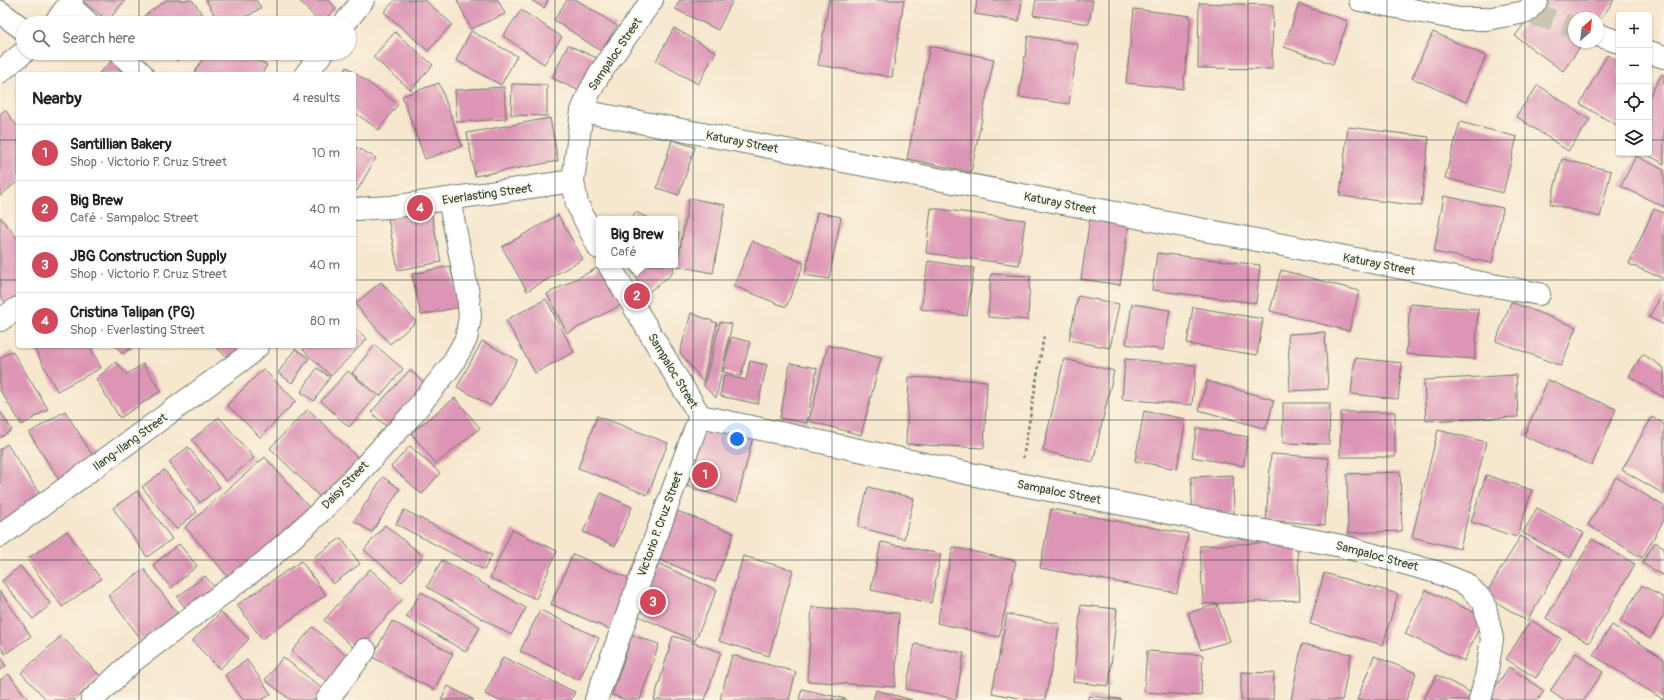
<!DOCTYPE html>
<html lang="en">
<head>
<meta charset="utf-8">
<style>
	body { margin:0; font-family:Pangolin,sans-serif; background:#f6f6f6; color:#202124 }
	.controls { position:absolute; right:12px; top:12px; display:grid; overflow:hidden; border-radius:4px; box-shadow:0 1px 3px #0004 }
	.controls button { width:36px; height:36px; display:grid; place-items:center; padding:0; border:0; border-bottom:1px solid #e0e0e0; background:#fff; color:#202124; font:20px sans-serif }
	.compass { position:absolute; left:1568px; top:12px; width:36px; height:36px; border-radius:50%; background:#fff; box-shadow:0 1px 3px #0004; rotate:28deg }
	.you { position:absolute; left:737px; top:439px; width:14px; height:14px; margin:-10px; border:3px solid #fff; border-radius:50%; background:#1a73e8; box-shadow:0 0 0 6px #1a73e833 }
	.badge { display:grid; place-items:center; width:26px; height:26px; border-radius:50%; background:#d1495b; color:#fff; font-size:13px; font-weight:700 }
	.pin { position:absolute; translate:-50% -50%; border:2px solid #fff; box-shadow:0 1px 4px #0006 }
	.popup { position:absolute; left:596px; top:216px; width:82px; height:52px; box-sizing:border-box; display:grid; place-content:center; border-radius:4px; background:#fff; filter:drop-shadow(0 1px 3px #0005); font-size:13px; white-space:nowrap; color:#757577 }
	.popup b { font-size:15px; color:#202124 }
	.popup::after { content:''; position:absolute; left:50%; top:100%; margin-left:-8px; border:8px solid transparent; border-top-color:#fff }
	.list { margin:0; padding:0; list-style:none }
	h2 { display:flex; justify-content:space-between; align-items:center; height:52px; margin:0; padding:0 16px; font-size:17px }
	h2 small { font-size:13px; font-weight:400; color:#757577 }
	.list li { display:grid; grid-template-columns:26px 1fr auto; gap:12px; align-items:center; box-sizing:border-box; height:56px; padding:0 16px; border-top:1px solid #e0e0e0 }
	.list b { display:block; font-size:15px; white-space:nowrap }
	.list p { margin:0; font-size:13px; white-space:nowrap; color:#757577 }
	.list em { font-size:13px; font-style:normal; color:#757577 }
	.icon { flex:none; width:22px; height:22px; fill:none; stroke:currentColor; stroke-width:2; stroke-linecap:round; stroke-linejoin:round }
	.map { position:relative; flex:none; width:1664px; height:700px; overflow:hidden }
	.search { position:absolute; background:#fff; box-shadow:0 1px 3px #0004; left:16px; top:16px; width:340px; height:44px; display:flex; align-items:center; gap:10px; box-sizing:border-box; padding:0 14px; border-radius:22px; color:#757577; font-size:15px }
	.panel { position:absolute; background:#fff; box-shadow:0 1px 3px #0004; left:16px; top:72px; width:340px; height:276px; border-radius:4px }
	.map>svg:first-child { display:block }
</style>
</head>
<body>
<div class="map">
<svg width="1664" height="700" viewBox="0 0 1664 700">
	<rect width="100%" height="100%" fill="#fcf5e5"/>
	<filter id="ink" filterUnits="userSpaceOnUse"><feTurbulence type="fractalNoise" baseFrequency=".025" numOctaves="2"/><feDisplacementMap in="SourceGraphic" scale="8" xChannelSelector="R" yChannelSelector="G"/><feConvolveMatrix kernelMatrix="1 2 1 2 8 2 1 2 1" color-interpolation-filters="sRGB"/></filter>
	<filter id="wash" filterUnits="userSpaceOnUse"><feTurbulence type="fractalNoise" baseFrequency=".012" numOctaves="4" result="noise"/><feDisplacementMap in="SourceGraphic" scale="16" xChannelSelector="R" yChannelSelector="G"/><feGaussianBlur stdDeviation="0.9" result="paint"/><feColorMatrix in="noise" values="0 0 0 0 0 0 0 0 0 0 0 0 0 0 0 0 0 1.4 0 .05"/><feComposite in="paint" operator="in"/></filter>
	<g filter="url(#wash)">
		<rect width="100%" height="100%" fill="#f6e7ce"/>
		<g id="blocks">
			<g fill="#dd95b5">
				<path d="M81 0H125L108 21Z"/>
				<path d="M166 0H192L209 23H149L144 16Z"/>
				<path d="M206 0H256L261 8 236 23H219Z"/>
				<path d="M299 0H329L336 9 320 23Z"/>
				<path d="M395 0H425L452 24 428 51 384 12Z"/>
				<path d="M457 0H498L505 14 471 29Z"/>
				<path d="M531 0H548L544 8Z"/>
				<path d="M567 0H577L617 26 601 51 554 20Z"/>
				<path d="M680 0H728L732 2 718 30 675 9Z"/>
				<path d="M829 0H904L892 77 818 65Z"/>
				<path d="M977 0H1022L1019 21 975 14Z"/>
				<path d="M1036 0H1093L1089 24 1033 15Z"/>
				<path d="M1542 0H1614L1598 23V18H1574V42H1584L1563 71 1515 36Z"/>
				<path d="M1199 3 1273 5 1272 69 1198 68Z"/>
				<path d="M1299 4 1348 21 1333 64 1284 47Z"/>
				<path d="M1134 9 1191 16 1183 89 1126 83Z"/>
				<path d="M521 10 562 37 544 64 503 36Z"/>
				<path d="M674 28 716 52 698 84 656 61Z"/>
				<path d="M471 31 517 56 501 85 456 60Z"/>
				<path d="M395 32 433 65 411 90 373 57Z"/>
				<path d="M1433 32 1486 56 1466 102 1412 78Z"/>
				<path d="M1028 36 1078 44 1069 104 1019 97Z"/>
				<path d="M568 45 601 60 586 94 552 78Z"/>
				<path d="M930 46 994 59 971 172 907 159Z"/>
				<path d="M171 53H187L177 61Z"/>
				<path d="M206 53H244L267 65 262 74H199L195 72Z"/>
				<path d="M1607 55 1619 61 1618 126 1580 104Z"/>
				<path d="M112 61 124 74H98Z"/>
				<path d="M347 67 398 104 379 130 354 112V74H342Z"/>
				<path d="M1662 74 1664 75V164L1645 153H1649V97Z"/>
				<path d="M439 83 462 146 425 159 402 96Z"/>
				<path d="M512 84 547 85V116L511 115Z"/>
				<path d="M1538 85 1590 120 1568 151 1516 116Z"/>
				<path d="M504 87 506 119 457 122 455 90Z"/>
				<path d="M5 110 18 127V181L0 196V114Z"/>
				<path d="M550 118 558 161 475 176 467 133Z"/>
				<path d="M1460 122 1517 137 1503 193 1445 178Z"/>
				<path d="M1348 127 1429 137 1421 206 1340 196Z"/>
				<path d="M672 140 695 147 679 195 657 188Z"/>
				<path d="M354 146 376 158 357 191 354 189Z"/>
				<path d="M1636 156 1664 170V207L1621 186Z"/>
				<path d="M1562 159 1611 171 1600 217 1550 204Z"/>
				<path d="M1444 196 1503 208 1492 263 1434 252Z"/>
				<path d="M689 198 725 205 713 273 677 266Z"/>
				<path d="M430 206 441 262 398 270 387 213Z"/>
				<path d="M931 208 1025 220 1019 265 926 253Z"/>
				<path d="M1654 209 1664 213V279L1629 264Z"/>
				<path d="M635 212 650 219H632Z"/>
				<path d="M817 212 841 217 829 279 805 275Z"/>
				<path d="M558 215 583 259 527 291 502 247Z"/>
				<path d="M0 217 18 239V301L10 308 0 296Z"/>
				<path d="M1090 217 1129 223 1120 285 1081 279Z"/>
				<path d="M675 231 679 233 676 253H675Z"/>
				<path d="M752 241 804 263 786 307 734 286Z"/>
				<path d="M1157 253 1260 265 1256 303 1152 290Z"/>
				<path d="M928 261 974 268 967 316 921 309Z"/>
				<path d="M603 265 623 304 567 333 547 294Z"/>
				<path d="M628 265H674L672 274 646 294Z"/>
				<path d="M450 266 460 307 421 315 412 274Z"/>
				<path d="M1281 270 1359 291 1349 331 1270 311Z"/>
				<path d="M991 274 1030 276 1028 320 988 317Z"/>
				<path d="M381 282 416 322 390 344 355 304Z"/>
				<path d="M1664 291V325L1649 317Z"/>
				<path d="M1078 296 1119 304 1110 348 1069 340Z"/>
				<path d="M546 299 574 352 535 373 506 320Z"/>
				<path d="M1511 302 1576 327 1561 366 1496 341Z"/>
				<path d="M1132 304 1170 310 1163 350 1126 344Z"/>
				<path d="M1410 304 1478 309 1475 359 1406 354Z"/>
				<path d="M1193 307 1263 319 1257 355 1187 344Z"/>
				<path d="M691 313 717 323 703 382 680 352Z"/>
				<path d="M720 322 732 324 716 398 704 386Z"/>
				<path d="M354 327 367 339 331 376 303 350 307 346H354Z"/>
				<path d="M1325 332 1328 389 1290 391 1288 334Z"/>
				<path d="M731 337 750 342 741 376 723 372Z"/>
				<path d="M482 341 517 360 491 406 457 387Z"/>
				<path d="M375 345 403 369 380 396 352 373Z"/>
				<path d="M828 345 881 358 861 435 809 421Z"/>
				<path d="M33 346H90L101 368 57 391Z"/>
				<path d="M116 346H134L122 354Z"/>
				<path d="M214 346H243L231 360Z"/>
				<path d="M295 349 309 358 292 383 278 373Z"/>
				<path d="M12 351 48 409 22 425 0 390V358Z"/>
				<path d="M1643 354 1664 368V398L1629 376Z"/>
				<path d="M1355 358 1402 363 1398 399 1351 394Z"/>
				<path d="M1064 359 1114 371 1093 462 1043 451Z"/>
				<path d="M1125 359 1196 365 1192 405 1122 399Z"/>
				<path d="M750 361 767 365 758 404 720 396 724 375 746 380Z"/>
				<path d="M116 362 127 374 143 364 161 391 120 418 96 379Z"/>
				<path d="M790 363 817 368 807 423 780 418Z"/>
				<path d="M317 368 330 377 314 401 301 392Z"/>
				<path d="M263 369 296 401 260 437 227 405Z"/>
				<path d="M410 370 429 388 390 430 371 412Z"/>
				<path d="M348 371 377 396 349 427 321 401Z"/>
				<path d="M1516 375 1518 417 1426 421 1424 380Z"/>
				<path d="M909 377 987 381 984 448 906 444Z"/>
				<path d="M1548 380 1616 409 1592 465 1524 436Z"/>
				<path d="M1207 381 1274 400 1266 429 1199 410Z"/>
				<path d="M455 398 480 428 436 464 411 433Z"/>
				<path d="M1283 403H1330L1329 444 1283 443Z"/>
				<path d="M308 409 362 462 324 501 270 448Z"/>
				<path d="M0 411 12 430 0 438Z"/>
				<path d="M65 411 96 461 61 483 29 433Z"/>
				<path d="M1144 411 1186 419 1177 469 1135 461Z"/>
				<path d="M1341 412H1395V457H1340Z"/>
				<path d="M597 416 668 443 648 495 578 468Z"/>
				<path d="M219 417 254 458 226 481 192 440Z"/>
				<path d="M1652 417 1664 424V494L1622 470Z"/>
				<path d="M707 426 753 437 737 502 686 486Z"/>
				<path d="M1197 428 1248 437 1243 466 1192 457Z"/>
				<path d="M1438 430 1486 442 1460 549 1412 537Z"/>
				<path d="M7 444 45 502 0 530V449Z"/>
				<path d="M410 446 440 473 422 494 391 467Z"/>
				<path d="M188 447 220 487 200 503 169 462Z"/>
				<path d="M1271 454 1329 458 1325 525 1266 520Z"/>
				<path d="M265 457 312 511 232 581 185 527Z"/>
				<path d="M164 470 197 512 176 529 142 487Z"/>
				<path d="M1400 472 1402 531 1348 533 1347 474Z"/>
				<path d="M1233 475 1234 514 1193 516 1191 477Z"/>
				<path d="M1486 475 1532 490 1517 537 1471 522Z"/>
				<path d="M383 477 400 489 372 532 354 521Z"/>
				<path d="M1616 477 1664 506V520L1642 558 1588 525Z"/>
				<path d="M868 487 914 498 904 539 858 527Z"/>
				<path d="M137 491 172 539 147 557 113 508Z"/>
				<path d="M601 493 632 507 615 546 583 532Z"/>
				<path d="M1537 508 1584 533 1570 558 1523 533Z"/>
				<path d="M1051 509 1188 534 1177 593 1040 568Z"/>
				<path d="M404 510 492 555 484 570 396 524Z"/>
				<path d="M677 511 734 533 715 582 658 559Z"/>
				<path d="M385 525 423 556 402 582 364 550Z"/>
				<path d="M512 530 557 551 536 599 490 578Z"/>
				<path d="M67 531 101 579 62 607 27 559Z"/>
				<path d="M1521 536 1562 561 1527 621 1485 595Z"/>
				<path d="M341 538 360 564 333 584 314 557Z"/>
				<path d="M1592 539 1635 564 1589 643 1546 618Z"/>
				<path d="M1297 541 1300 600 1203 604 1200 546Z"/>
				<path d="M881 542 941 554 931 603 871 590Z"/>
				<path d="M1655 542 1664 547V576L1642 563Z"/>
				<path d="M179 544 197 566 171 588 153 565Z"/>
				<path d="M953 547 1016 561 999 637 937 623Z"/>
				<path d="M573 554 632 580 611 630 551 604Z"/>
				<path d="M743 556 793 570 769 656 719 641Z"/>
				<path d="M442 560 526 608 511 635 427 587Z"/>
				<path d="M301 561 326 595 262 639 237 605Z"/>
				<path d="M659 564 717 590 695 641 636 615Z"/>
				<path d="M20 566 51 604 33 619 2 581Z"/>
				<path d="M144 569 177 613 142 640 108 596Z"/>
				<path d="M370 569 403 599 356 650 324 620Z"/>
				<path d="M1324 573 1398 594 1383 645 1310 624Z"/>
				<path d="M205 576 219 593 191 615 177 597Z"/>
				<path d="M1642 585 1664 598V615L1650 639 1620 621Z"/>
				<path d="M1426 590 1484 617 1464 661 1405 634Z"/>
				<path d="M0 591 31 636 5 654 0 646Z"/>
				<path d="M421 592 480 627 466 652 406 617Z"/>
				<path d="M1217 604 1230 641 1201 650 1188 613Z"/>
				<path d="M1081 605 1117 609 1109 686 1073 682Z"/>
				<path d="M812 607 899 613 895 687 807 681Z"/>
				<path d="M540 610 599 638 579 680 520 651Z"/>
				<path d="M221 612 249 639 220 669 192 641Z"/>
				<path d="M1007 614 1060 624 1045 700H1030L992 693Z"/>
				<path d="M1531 620 1561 639 1536 678 1506 659Z"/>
				<path d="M392 621 453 654 434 690 372 657Z"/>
				<path d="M1612 625 1664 659V700L1593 655Z"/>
				<path d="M313 627 351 660 330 684 292 651Z"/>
				<path d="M632 635 659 644 640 700H626L612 695Z"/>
				<path d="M61 636 100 676 75 700H47L21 673Z"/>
				<path d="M673 636 721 652 705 700H654Z"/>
				<path d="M915 644 964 653 956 699 906 689Z"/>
				<path d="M1302 644 1351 654 1342 700H1291Z"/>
				<path d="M1147 651 1203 655 1201 696 1144 692Z"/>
				<path d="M1576 653 1603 672 1584 700H1563L1550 691Z"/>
				<path d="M732 655 796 672 789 700H720Z"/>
				<path d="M1374 656 1416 673 1406 700H1357Z"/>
				<path d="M0 657 6 666 0 670Z"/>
				<path d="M283 657 324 690 315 700H291L265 680Z"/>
				<path d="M503 657 575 692 571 700H498L485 694Z"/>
				<path d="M247 660 271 694 262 700H243L225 675Z"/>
				<path d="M1509 667 1544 691 1538 700H1487Z"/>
				<path d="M1241 672 1274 673 1273 700H1241Z"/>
				<path d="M9 674 28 700H0V680Z"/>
				<path d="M1437 675 1479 697 1478 700H1423Z"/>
				<path d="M448 686 474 700H441Z"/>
				<path d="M802 689 846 699V700H799Z"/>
				<path d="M876 690 912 700H873Z"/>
				<path d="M1088 696 1121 699V700H1088Z"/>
			</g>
		</g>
	</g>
	<g filter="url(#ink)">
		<use href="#blocks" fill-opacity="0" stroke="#6a786a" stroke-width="1"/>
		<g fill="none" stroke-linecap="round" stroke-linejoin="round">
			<path stroke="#cbc5af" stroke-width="22" stroke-dasharray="22 11" stroke-linecap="butt" d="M1532 14 1574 27"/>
			<g stroke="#6a786a" stroke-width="24">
				<g id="street">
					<path d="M1360 0 1459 19H1486L1526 12 1537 0"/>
					<path d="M69 5 88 23"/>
					<path d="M0 12 23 29"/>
					<path d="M55 23 72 0"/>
					<path d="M345 23 363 0"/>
					<path d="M1598 35 1619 42"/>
					<path d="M1649 52 1664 57"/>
					<path d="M120 53 142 74"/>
					<path d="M0 72 23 53"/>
					<path d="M306 74 322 53"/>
					<path d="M582 111 1539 294"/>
					<path d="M354 209 391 207 573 181"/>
					<path d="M599 248 577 204 573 181 582 111 589 93 600 73 652 0"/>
					<path d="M609 265 700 416 1018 484 1342 546 1436 572 1466 584 1484 602 1492 639 1486 677 1480 700"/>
					<path d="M0 320 18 308"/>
					<path d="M0 536 246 357 258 346"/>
					<path d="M92 700 133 661 266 561 313 519 352 480 410 417 451 366 466 339 470 317 468 294 449 199"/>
					<path d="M327 700 365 650"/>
					<path d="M596 700 700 416"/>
				</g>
			</g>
			<path stroke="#6a786a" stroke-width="2.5" stroke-dasharray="3 3" stroke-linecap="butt" d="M1023 458 1044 336"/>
			<use href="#street" stroke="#fff" stroke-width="22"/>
		</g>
	</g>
	<path fill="none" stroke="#1f3d34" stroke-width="1" stroke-opacity="0.55" d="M139 0V23M277 0V23M416 0V700M555 0V700M693 0V700M832 0V700M971 0V700M1109 0V700M1248 0V700M1387 0V700M1525 0V700M139 53V74M277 53V74M0 140H18M354 140H1619M1649 140H1664M0 280H18M354 280H1664M139 346V700M277 346V700M0 420H1664M0 560H1664"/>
	<g text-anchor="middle" stroke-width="3.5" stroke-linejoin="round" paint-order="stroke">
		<g font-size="12" fill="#1f3d34" stroke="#fcf5e5">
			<text transform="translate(615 54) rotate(-56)" y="4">Sampaloc Street</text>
			<text transform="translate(742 142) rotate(11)" y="4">Katuray Street</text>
			<text transform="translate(487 194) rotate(-8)" y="4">Everlasting Street</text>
			<text transform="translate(1060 203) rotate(11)" y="4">Katuray Street</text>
			<text transform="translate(1379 264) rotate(11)" y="4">Katuray Street</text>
			<text transform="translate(673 371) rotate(59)" y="4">Sampaloc Street</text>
			<text transform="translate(130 442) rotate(-36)" y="4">Ilang-Ilang Street</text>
			<text transform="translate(345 485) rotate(-46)" y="4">Daisy Street</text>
			<text transform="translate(1059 492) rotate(11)" y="4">Sampaloc Street</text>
			<text transform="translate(660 524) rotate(-70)" y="4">Victorio P. Cruz Street</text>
			<text transform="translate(1377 556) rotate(15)" y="4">Sampaloc Street</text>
		</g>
	</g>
</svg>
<div class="controls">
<button>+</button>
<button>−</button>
<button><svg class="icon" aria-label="locate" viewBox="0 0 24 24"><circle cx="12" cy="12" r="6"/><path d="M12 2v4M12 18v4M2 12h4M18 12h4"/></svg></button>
<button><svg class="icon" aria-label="layers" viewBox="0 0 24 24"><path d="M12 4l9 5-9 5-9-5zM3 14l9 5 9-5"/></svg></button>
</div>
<svg class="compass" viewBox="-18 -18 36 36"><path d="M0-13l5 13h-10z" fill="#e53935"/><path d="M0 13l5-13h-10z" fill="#757577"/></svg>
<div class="you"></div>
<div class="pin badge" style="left:705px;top:475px">1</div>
<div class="pin badge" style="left:637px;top:296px">2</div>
<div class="popup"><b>Big Brew</b>Café</div>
<div class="pin badge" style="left:653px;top:602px">3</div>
<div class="pin badge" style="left:420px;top:208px">4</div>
<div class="search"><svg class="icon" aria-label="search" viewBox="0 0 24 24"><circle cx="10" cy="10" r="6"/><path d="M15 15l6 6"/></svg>Search here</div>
<section class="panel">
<h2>Nearby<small>4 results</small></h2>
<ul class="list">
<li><span class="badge">1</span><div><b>Santillian Bakery</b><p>Shop · Victorio P. Cruz Street</p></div><em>10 m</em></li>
<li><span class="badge">2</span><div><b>Big Brew</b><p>Café · Sampaloc Street</p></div><em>40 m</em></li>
<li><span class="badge">3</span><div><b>JBG Construction Supply</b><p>Shop · Victorio P. Cruz Street</p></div><em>40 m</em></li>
<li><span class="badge">4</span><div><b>Cristina Talipan (PG)</b><p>Shop · Everlasting Street</p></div><em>80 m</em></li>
</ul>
</section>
</div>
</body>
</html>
